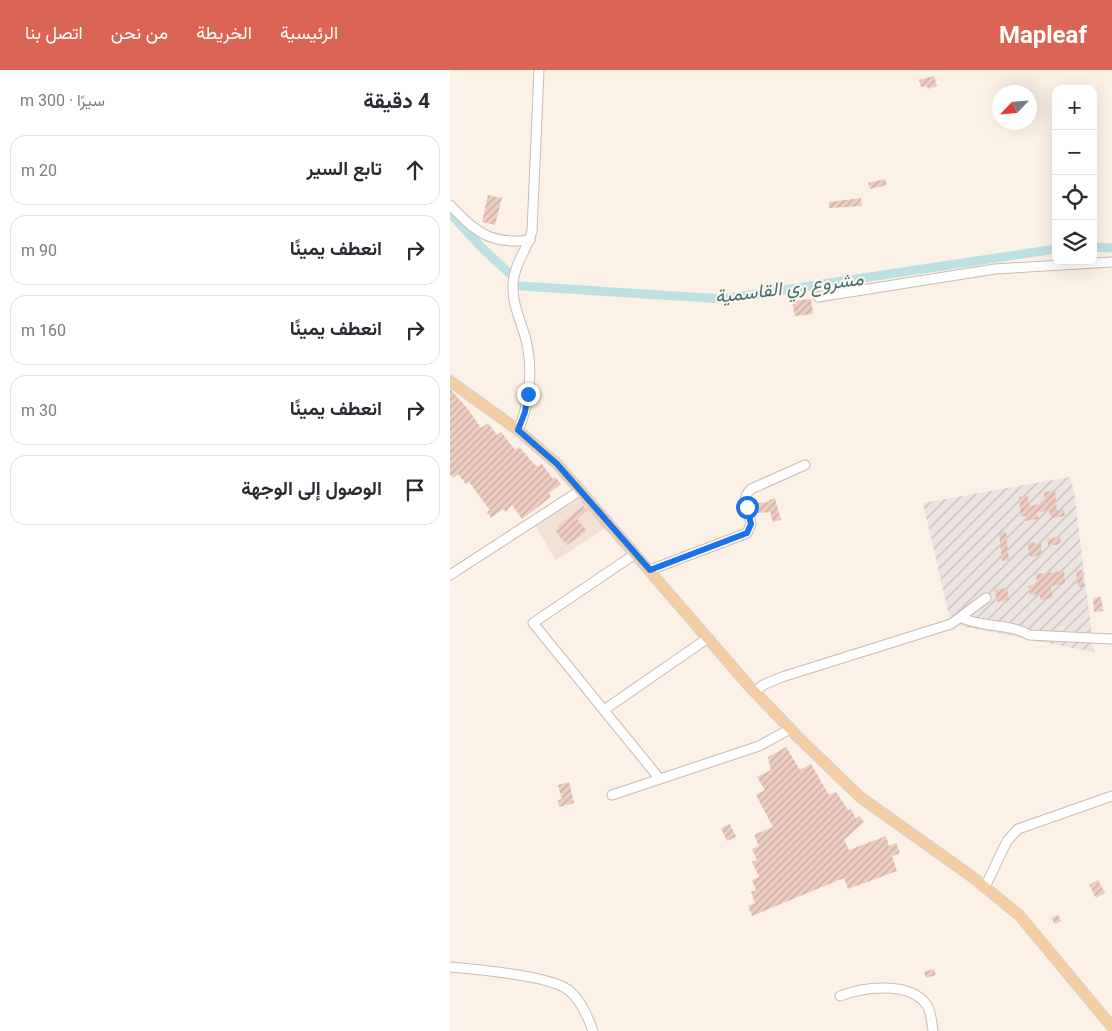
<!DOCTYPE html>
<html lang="ar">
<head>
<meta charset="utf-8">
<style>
	body { margin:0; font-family:Roboto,Vazirmatn,sans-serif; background:#f7f7f7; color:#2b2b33; direction:rtl }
	.controls { position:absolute; right:15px; top:15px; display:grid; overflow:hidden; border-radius:10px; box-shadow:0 5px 20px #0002 }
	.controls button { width:45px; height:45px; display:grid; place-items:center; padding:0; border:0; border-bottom:1px solid #e1e1e2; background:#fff; color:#2b2b33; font:25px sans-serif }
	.compass { position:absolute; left:542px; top:15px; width:45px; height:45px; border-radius:50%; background:#fff; box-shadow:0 5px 20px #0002; rotate:244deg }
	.stop { position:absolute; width:15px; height:15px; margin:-11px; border:4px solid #1a73e8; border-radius:50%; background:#fff }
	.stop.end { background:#1a73e8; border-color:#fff; box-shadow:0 1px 5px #0008 }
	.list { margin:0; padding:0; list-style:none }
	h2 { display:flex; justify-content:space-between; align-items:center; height:65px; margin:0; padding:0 20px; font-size:21px }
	h2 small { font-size:16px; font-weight:400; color:#7c7c81 }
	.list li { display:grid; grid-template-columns:32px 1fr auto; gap:15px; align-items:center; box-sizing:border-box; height:70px; margin:0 10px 10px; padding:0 10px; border:1px solid #e1e1e2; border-radius:15px }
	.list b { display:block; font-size:19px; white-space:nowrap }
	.list em { font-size:16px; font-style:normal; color:#7c7c81 }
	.icon { flex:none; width:28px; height:28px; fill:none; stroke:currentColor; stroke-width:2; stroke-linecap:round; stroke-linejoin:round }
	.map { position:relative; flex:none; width:662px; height:961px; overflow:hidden; direction:ltr }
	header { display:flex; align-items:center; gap:30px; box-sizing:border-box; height:70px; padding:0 25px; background:#db6554; color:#fff }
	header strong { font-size:24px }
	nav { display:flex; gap:28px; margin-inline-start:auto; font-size:18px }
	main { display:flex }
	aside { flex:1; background:#fff }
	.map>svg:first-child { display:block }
</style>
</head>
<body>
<header>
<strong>Mapleaf</strong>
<nav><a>الرئيسية</a><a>الخريطة</a><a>من نحن</a><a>اتصل بنا</a></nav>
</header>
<main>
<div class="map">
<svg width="662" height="961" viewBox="0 0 662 961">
	<defs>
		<pattern id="industrial-furrows" width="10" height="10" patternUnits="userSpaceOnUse" patternTransform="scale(1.25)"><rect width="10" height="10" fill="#ebe4e0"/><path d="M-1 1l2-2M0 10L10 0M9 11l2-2" fill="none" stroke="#c3bcb8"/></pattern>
		<pattern id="building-hatch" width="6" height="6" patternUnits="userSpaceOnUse" patternTransform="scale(1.25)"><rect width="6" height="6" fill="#eecdc0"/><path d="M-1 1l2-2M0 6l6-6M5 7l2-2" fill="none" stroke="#c5a99e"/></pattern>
	</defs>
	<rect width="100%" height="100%" fill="#fbf1e6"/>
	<path fill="#f2e2d5" d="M130 426 155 458 106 490 84 454Z"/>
	<path fill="url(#industrial-furrows)" d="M620 407 624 421 644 582 501 554 473 433Z"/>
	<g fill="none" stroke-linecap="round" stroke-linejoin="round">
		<g stroke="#bce1e3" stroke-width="9">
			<path d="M0 143 31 177 60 204"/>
			<path d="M643 177 662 178"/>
			<path d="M71 216 273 229 606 179"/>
		</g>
	</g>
	<g fill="url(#building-hatch)">
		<path d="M484 6 487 16 478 19 477 16 471 17 469 10Z"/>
		<path d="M435 109 437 115 420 119 418 113Z"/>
		<path d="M38 125 52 128 45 155 32 152Z"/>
		<path d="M411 128 412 136 379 138V132Z"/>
		<path d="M361 229 363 244 345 246 342 231Z"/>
		<path d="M0 319 17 338 31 358 38 353 47 365 51 362 65 380 69 377 87 397 92 394 103 409 105 407 111 414 99 423 101 427 72 449 62 435 56 442 53 439 41 448 37 442 40 440 19 412 16 414 8 404 3 408 0 404Z"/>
		<path d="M605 421 607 441 614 440 615 446 602 448 598 440 587 443 588 449 576 451 575 446 571 447 569 427 578 426 579 436 595 433 594 422Z"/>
		<path d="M325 428 331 450 323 452 320 442 308 443 306 433 319 432V430Z"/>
		<path d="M133 436 137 440 127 449 137 461 117 475 105 461 109 458 108 456Z"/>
		<path d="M556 462 559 490 552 491 549 463Z"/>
		<path d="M610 467 611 474 598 476 597 469Z"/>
		<path d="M584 472 585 474 591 473 592 485 580 487 577 473Z"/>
		<path d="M632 500 634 517H628L626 501Z"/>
		<path d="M614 501 615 514 601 516 603 528 591 530 589 524 580 525 578 516 587 514 586 504Z"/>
		<path d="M557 518 559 530 547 532 545 520Z"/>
		<path d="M651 527 653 541 644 542 643 528Z"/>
		<path d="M336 677 350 700 361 694 379 725 386 722 398 740 401 739 406 749 409 746 414 752 394 770 399 780 436 766 439 776 446 773 450 783 442 786 447 801 398 819 394 808 302 846 298 836 305 833 301 822 306 820 302 810 309 807 302 792 307 790 302 779 309 776 304 765 323 757 306 725 315 720 307 707 321 700 318 687Z"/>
		<path d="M119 712 124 733 109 737 108 730 112 729 108 715Z"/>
		<path d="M280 754 286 767 277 771 271 758Z"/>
		<path d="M648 810 655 823 646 828 639 815Z"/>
		<path d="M608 845 611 851 605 854 601 848Z"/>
		<path d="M484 899 486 905 476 908 474 902Z"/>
	</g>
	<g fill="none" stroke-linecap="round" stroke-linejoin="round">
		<g stroke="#cebab0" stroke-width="11">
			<g id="minor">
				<path d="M0 135C26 162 40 175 80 170"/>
				<path d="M368 227 545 199 662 192"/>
				<path d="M68 360C80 334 83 298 76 270 71 251 62 234 63 214 64 194 77 180 82 161L89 0"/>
				<path d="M185 484 83 553 209 708"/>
				<path d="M200 500 297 463 301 454C299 440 289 430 301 419L355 395"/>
				<path d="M0 505 131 420"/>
				<path d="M512 548C533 558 559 553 579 565L662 569"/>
				<path d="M305 622 313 615 332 607 501 554 536 528"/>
				<path d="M154 640 258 568"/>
				<path d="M162 725 309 676 340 659"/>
				<path d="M535 817 557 771 568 759 662 726"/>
				<path d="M0 897C25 899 99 906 117 919 130 928 138 947 143 961"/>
				<path d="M390 926C413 917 459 911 476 934 481 940 482 953 483 961"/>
			</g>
		</g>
		<g stroke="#d8d0cd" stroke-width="12">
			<path id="major" d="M0 311 68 360 107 394 299 616 348 667 410 727 521 806 569 845 662 957"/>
		</g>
		<use href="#minor" stroke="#fff" stroke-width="9"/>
		<use href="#major" stroke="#f4cea3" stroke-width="10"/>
	</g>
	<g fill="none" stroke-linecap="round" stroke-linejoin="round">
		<path stroke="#1a73e8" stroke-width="6" d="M78 324 75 342 68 360 107 394 200 500 297 463 301 454 297 437"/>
	</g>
	<g text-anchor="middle" stroke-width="4" stroke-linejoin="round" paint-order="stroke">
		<g font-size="19" font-style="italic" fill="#427376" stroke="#fef5ec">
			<text transform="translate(339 217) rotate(-7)" y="7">مشروع ري القاسمية</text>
		</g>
	</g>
</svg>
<div class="controls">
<button>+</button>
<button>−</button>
<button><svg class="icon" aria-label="locate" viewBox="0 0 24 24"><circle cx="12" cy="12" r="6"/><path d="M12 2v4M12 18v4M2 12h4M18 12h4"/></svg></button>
<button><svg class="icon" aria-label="layers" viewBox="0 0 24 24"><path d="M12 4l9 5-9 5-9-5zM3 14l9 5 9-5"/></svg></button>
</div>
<svg class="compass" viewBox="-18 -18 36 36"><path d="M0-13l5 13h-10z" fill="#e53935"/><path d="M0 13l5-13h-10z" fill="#7c7c81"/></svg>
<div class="stop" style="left:297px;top:437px"></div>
<div class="stop end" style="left:78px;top:324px"></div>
</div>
<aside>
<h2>4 دقيقة<small>سيرًا · 300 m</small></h2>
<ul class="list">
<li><svg class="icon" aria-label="ahead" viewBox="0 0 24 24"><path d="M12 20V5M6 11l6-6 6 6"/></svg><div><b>تابع السير</b></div><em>20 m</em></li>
<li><svg class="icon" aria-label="right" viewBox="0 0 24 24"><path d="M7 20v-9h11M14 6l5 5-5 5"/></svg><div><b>انعطف يمينًا</b></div><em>90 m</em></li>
<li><svg class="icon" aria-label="right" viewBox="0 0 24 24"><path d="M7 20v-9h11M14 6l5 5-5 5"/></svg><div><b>انعطف يمينًا</b></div><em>160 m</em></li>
<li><svg class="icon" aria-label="right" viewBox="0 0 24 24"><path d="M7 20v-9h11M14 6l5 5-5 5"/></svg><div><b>انعطف يمينًا</b></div><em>30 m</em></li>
<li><svg class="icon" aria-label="arrive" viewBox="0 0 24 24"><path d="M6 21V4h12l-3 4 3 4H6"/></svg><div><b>الوصول إلى الوجهة</b></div></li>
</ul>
</aside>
</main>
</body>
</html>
